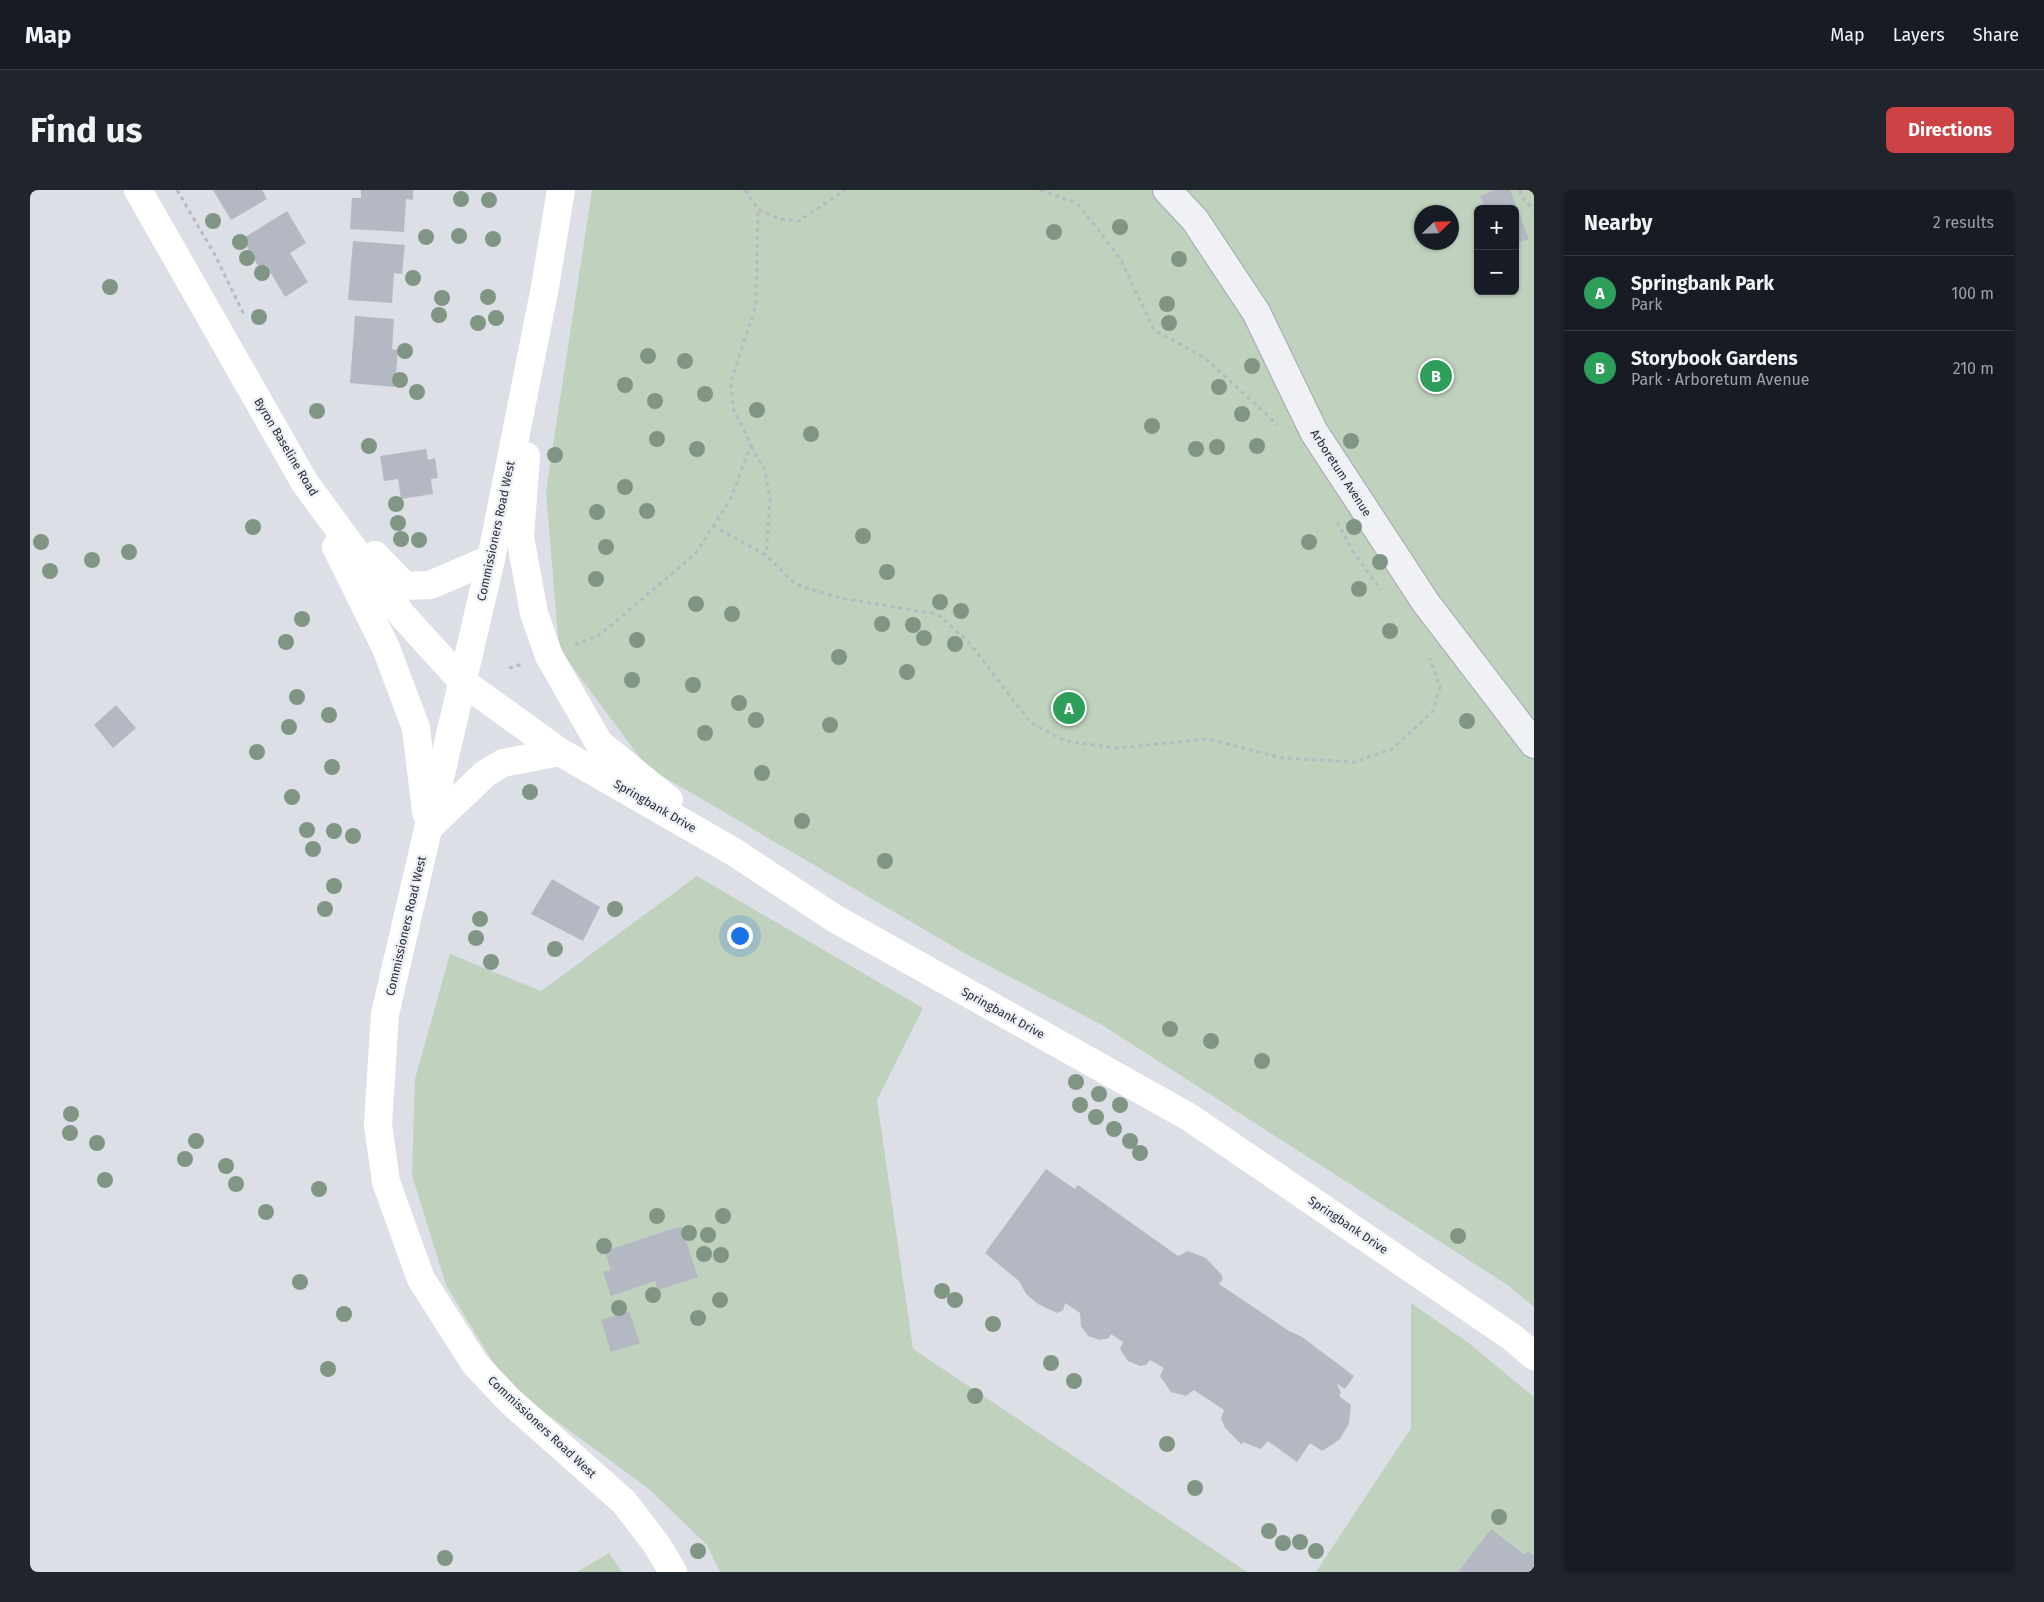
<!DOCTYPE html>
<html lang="en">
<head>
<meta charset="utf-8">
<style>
	body { margin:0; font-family:"Fira Sans",sans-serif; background:#20242c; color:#f1f3f6 }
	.controls { position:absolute; right:15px; top:15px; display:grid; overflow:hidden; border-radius:8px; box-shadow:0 1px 4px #0004 }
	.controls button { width:45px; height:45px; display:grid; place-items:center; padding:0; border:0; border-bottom:1px solid #363941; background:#171b24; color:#f1f3f6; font:25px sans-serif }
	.compass { position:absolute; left:1384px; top:15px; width:45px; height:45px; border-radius:50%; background:#171b24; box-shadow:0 1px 4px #0004; rotate:67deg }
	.you { position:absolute; left:709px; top:745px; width:18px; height:18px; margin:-12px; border:4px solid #fff; border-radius:50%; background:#1a73e8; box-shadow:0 0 0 8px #1a73e833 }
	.badge { display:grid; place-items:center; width:32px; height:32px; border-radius:50%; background:#cc4245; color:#fff; font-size:16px; font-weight:700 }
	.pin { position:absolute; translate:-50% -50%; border:2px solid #fff; box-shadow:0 1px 5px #0006 }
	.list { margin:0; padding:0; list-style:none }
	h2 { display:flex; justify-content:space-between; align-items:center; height:65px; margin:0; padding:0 20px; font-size:21px }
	h2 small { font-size:16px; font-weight:400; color:#9ea1a6 }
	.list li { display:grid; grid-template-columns:32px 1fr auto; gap:15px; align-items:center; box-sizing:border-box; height:75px; padding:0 20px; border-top:1px solid #363941 }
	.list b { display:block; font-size:19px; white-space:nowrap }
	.list p { margin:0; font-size:16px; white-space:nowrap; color:#9ea1a6 }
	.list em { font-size:16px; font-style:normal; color:#9ea1a6 }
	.map { position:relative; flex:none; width:1504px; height:1382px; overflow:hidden; border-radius:8px }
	header { display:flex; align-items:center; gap:30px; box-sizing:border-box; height:70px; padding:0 25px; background:#171b24; border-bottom:1px solid #363941 }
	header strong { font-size:24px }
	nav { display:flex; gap:28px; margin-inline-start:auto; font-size:18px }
	.intro { display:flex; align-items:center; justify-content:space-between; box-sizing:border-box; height:120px; padding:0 30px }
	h1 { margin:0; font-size:35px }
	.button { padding:12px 22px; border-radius:8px; background:#cc4245; color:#fff; font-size:18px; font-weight:700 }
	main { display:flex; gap:30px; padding:0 30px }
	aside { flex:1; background:#171b24; border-radius:8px; box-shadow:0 1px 4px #0004 }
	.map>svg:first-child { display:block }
</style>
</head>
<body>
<header>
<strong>Map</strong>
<nav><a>Map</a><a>Layers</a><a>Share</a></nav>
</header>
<div class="intro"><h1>Find us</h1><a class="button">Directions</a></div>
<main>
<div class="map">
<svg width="1504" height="1382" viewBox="0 0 1504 1382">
	<rect width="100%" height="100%" fill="#dddfe7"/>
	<g fill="#c0d1be" fill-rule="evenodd">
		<path d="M562 0H1504V1117L1476 1094 1072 835 936 764 617 577 529 459 516 301ZM1448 19H1485V101H1448ZM1392 22H1422V52H1392Z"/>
		<path d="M667 686 893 818 847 910 883 1159 1217 1382H690L677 1355 619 1299 476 1194 416 1095 382 985 385 889 420 764 511 801Z"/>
		<path d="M1381 1113 1440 1154 1504 1207V1382H1286L1381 1238Z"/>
		<path d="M579 1363 592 1382H547Z"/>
	</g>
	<g fill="#b4b8c3">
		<path d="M183 0H232L237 9 201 30Z"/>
		<path d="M331 0H383V10L376 9 374 42 320 39 322 8H331Z"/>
		<path d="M1466 0H1480L1499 49 1485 54V19H1455L1450 6Z"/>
		<path d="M257 21 276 53 260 63 278 92 255 107 236 75 230 79 212 49Z"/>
		<path d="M323 51 375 55 372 84 364 83 362 113 318 110Z"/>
		<path d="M325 126 364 129 362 159 368 160 365 197 320 193Z"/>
		<path d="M396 259 398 270 405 268 408 288 401 289 403 304 371 309 368 289 354 291 350 266Z"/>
		<path d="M86 515 106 538 83 558 64 535Z"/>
		<path d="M522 689 570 717 553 751 501 724Z"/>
		<path d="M1016 979 1045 999 1048 995 1148 1066 1158 1061 1176 1068 1191 1084 1193 1089 1189 1094 1259 1141 1272 1147 1324 1186 1315 1199 1307 1194 1311 1203 1309 1206 1321 1215 1319 1234 1309 1250 1292 1261 1280 1253 1267 1272 1238 1251 1231 1259 1213 1252 1212 1255 1195 1238 1191 1228 1194 1220 1164 1200 1156 1206 1141 1202 1130 1186 1134 1178 1120 1170 1116 1175 1110 1176 1098 1171 1090 1159 1093 1152 1081 1144 1079 1148 1070 1150 1058 1146 1051 1136 1050 1123 1035 1113 1033 1120 1027 1123 1008 1114 996 1104 989 1091 955 1063Z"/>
		<path d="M651 1036 668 1087 628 1100 625 1091 581 1106 573 1082 581 1080 575 1061Z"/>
		<path d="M599 1121 610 1153 581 1162 571 1130Z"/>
		<path d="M1461 1339 1495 1365 1498 1361 1504 1366V1382H1428Z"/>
	</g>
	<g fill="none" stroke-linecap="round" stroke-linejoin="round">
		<g stroke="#a3a6b1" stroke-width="30">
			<path id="street" d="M1137 0 1165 30 1226 122 1284 242 1396 413 1504 554"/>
		</g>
		<g stroke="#b7bac1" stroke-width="3" stroke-dasharray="4 4" stroke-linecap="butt">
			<path d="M147 0 185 65 215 127"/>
			<path d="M715 0 728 19 749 29 769 31 815 0"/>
			<path d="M1010 0 1047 13 1090 68 1124 140 1175 168 1248 235"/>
			<path d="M1490 0 1491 6 1504 20"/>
			<path d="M721 256 735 280 740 310 736 365"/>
			<path d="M1307 332 1324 363 1351 400"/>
			<path d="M683 336 736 365 765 394 810 408 907 424 937 450 1001 533 1035 551 1088 558 1177 549 1253 568 1324 572 1362 559 1403 521 1410 497 1400 468"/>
			<path d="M545 455 571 444 665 364 700 310 721 255 703 218 701 191 726 115 728 19"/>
			<path d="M479 478 493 474"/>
		</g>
		<use href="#street" stroke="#eff1f5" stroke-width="28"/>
		<g stroke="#fff" stroke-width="28">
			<path d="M108 0 275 293 372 425 433 492 530 562 704 662 804 728 1159 927 1483 1148 1504 1166"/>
			<path d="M531 0 515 97 461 369 355 824 348 934 356 992 391 1089 445 1174 480 1211 594 1312 627 1355 643 1382"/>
			<path d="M496 266 490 347 504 423 519 466 569 553 639 610"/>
			<path d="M306 357 356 458 386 538 396 622"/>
			<path d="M345 365 375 396 400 395 461 369"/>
			<path d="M398 638 456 583 473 573 530 562"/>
		</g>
	</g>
	<g fill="#819585">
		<circle cx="431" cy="9" r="8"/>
		<circle cx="459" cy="10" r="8"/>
		<circle cx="183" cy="31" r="8"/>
		<circle cx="1090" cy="37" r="8"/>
		<circle cx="1024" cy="42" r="8"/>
		<circle cx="429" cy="46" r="8"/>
		<circle cx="396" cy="47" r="8"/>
		<circle cx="463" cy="49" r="8"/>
		<circle cx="210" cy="52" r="8"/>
		<circle cx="217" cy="68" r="8"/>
		<circle cx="1149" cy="69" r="8"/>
		<circle cx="232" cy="83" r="8"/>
		<circle cx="383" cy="88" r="8"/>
		<circle cx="80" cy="97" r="8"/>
		<circle cx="458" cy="107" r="8"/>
		<circle cx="412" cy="108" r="8"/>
		<circle cx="1137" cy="114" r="8"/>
		<circle cx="409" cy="125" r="8"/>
		<circle cx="229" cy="127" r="8"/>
		<circle cx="466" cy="128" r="8"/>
		<circle cx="448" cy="133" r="8"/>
		<circle cx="1139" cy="133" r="8"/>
		<circle cx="375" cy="161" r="8"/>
		<circle cx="618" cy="166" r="8"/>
		<circle cx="655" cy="171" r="8"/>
		<circle cx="1222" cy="176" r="8"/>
		<circle cx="370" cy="190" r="8"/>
		<circle cx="595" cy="195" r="8"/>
		<circle cx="1189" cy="197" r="8"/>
		<circle cx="387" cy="202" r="8"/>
		<circle cx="675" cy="204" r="8"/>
		<circle cx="625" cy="211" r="8"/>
		<circle cx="727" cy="220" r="8"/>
		<circle cx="287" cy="221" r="8"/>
		<circle cx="1212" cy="224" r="8"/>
		<circle cx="1122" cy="236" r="8"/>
		<circle cx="781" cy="244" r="8"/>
		<circle cx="627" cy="249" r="8"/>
		<circle cx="1321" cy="251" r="8"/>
		<circle cx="339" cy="256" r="8"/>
		<circle cx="1227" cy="256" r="8"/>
		<circle cx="1187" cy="257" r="8"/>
		<circle cx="667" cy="259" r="8"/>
		<circle cx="1166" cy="259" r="8"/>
		<circle cx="525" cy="265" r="8"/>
		<circle cx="595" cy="297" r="8"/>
		<circle cx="366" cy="314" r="8"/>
		<circle cx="617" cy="321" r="8"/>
		<circle cx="567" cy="322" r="8"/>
		<circle cx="368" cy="333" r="8"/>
		<circle cx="223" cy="337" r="8"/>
		<circle cx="1324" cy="337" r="8"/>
		<circle cx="833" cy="346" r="8"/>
		<circle cx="371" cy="349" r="8"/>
		<circle cx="389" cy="350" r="8"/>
		<circle cx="11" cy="352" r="8"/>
		<circle cx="1279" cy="352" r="8"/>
		<circle cx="576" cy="357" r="8"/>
		<circle cx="99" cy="362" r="8"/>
		<circle cx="62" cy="370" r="8"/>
		<circle cx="1350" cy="372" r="8"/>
		<circle cx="20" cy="381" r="8"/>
		<circle cx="857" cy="382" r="8"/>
		<circle cx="566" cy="389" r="8"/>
		<circle cx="1329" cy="399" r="8"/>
		<circle cx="910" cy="412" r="8"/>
		<circle cx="666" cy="414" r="8"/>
		<circle cx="931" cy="421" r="8"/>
		<circle cx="702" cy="424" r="8"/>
		<circle cx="272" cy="429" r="8"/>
		<circle cx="852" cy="434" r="8"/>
		<circle cx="883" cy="435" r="8"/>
		<circle cx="1360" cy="441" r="8"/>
		<circle cx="894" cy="448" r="8"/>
		<circle cx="607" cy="450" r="8"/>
		<circle cx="256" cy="452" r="8"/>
		<circle cx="925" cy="454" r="8"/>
		<circle cx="809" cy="467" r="8"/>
		<circle cx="877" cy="482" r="8"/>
		<circle cx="602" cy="490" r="8"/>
		<circle cx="663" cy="495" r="8"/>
		<circle cx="267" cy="507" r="8"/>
		<circle cx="709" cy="513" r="8"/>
		<circle cx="299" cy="525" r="8"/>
		<circle cx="726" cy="530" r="8"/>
		<circle cx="1437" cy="531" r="8"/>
		<circle cx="800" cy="535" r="8"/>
		<circle cx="259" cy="537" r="8"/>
		<circle cx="675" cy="543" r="8"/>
		<circle cx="227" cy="562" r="8"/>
		<circle cx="302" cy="577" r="8"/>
		<circle cx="732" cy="583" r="8"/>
		<circle cx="500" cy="602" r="8"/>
		<circle cx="262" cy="607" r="8"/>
		<circle cx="772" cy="631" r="8"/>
		<circle cx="277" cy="640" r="8"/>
		<circle cx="304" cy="641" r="8"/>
		<circle cx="323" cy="646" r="8"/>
		<circle cx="283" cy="659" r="8"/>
		<circle cx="855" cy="671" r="8"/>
		<circle cx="304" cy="696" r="8"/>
		<circle cx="295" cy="719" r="8"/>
		<circle cx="585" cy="719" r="8"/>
		<circle cx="450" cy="729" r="8"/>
		<circle cx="446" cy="748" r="8"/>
		<circle cx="525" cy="759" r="8"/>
		<circle cx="461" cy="772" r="8"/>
		<circle cx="1140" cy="839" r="8"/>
		<circle cx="1181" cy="851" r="8"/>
		<circle cx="1232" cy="871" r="8"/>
		<circle cx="1046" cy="892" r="8"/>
		<circle cx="1069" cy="904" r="8"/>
		<circle cx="1050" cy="915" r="8"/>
		<circle cx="1090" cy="915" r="8"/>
		<circle cx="41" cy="924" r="8"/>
		<circle cx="1066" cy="927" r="8"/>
		<circle cx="1084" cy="939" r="8"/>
		<circle cx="40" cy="943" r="8"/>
		<circle cx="166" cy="951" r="8"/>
		<circle cx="1100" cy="951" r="8"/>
		<circle cx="67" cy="953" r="8"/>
		<circle cx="1110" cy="963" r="8"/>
		<circle cx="155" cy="969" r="8"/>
		<circle cx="196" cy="976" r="8"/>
		<circle cx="75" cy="990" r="8"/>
		<circle cx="206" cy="994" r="8"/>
		<circle cx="289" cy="999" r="8"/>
		<circle cx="236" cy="1022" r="8"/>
		<circle cx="627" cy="1026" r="8"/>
		<circle cx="693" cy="1026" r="8"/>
		<circle cx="659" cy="1043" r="8"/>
		<circle cx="678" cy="1045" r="8"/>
		<circle cx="1428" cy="1046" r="8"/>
		<circle cx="574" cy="1056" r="8"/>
		<circle cx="674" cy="1064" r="8"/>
		<circle cx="691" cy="1065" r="8"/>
		<circle cx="270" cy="1092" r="8"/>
		<circle cx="912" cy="1101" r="8"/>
		<circle cx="623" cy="1105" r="8"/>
		<circle cx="690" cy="1110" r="8"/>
		<circle cx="925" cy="1110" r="8"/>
		<circle cx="589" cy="1118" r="8"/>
		<circle cx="314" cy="1124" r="8"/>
		<circle cx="668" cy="1128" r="8"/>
		<circle cx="963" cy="1134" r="8"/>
		<circle cx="1021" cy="1173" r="8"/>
		<circle cx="298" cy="1179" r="8"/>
		<circle cx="1044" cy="1191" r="8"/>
		<circle cx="945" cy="1206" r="8"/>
		<circle cx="1137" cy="1254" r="8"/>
		<circle cx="1165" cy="1298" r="8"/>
		<circle cx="1469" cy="1327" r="8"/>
		<circle cx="1239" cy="1341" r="8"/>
		<circle cx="1270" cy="1352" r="8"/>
		<circle cx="1253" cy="1353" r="8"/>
		<circle cx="668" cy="1361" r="8"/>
		<circle cx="1286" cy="1361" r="8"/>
		<circle cx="415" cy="1368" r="8"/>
	</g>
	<g text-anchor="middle" stroke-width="4.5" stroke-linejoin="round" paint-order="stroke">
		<g font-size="12" fill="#272c3d" stroke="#eceff4">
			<text transform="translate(256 257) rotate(59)" y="4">Byron Baseline Road</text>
			<text transform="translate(1311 283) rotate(57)" y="4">Arboretum Avenue</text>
			<text transform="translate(466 341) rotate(-78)" y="4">Commissioners Road West</text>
			<text transform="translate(625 616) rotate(30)" y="4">Springbank Drive</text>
			<text transform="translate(376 736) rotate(-77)" y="4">Commissioners Road West</text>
			<text transform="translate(973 823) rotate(29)" y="4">Springbank Drive</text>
			<text transform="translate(1318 1035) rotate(34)" y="4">Springbank Drive</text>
			<text transform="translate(512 1237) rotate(43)" y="4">Commissioners Road West</text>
		</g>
	</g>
</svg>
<div class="controls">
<button>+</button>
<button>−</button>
</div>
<svg class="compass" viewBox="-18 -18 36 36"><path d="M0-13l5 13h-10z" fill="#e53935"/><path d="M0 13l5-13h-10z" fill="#9ea1a6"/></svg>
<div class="you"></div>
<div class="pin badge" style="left:1039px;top:518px;background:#2e9e5b">A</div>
<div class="pin badge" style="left:1406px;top:186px;background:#2e9e5b">B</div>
</div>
<aside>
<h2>Nearby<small>2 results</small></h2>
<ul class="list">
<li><span class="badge" style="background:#2e9e5b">A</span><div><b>Springbank Park</b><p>Park</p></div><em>100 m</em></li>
<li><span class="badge" style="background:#2e9e5b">B</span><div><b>Storybook Gardens</b><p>Park · Arboretum Avenue</p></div><em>210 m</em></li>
</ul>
</aside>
</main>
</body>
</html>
